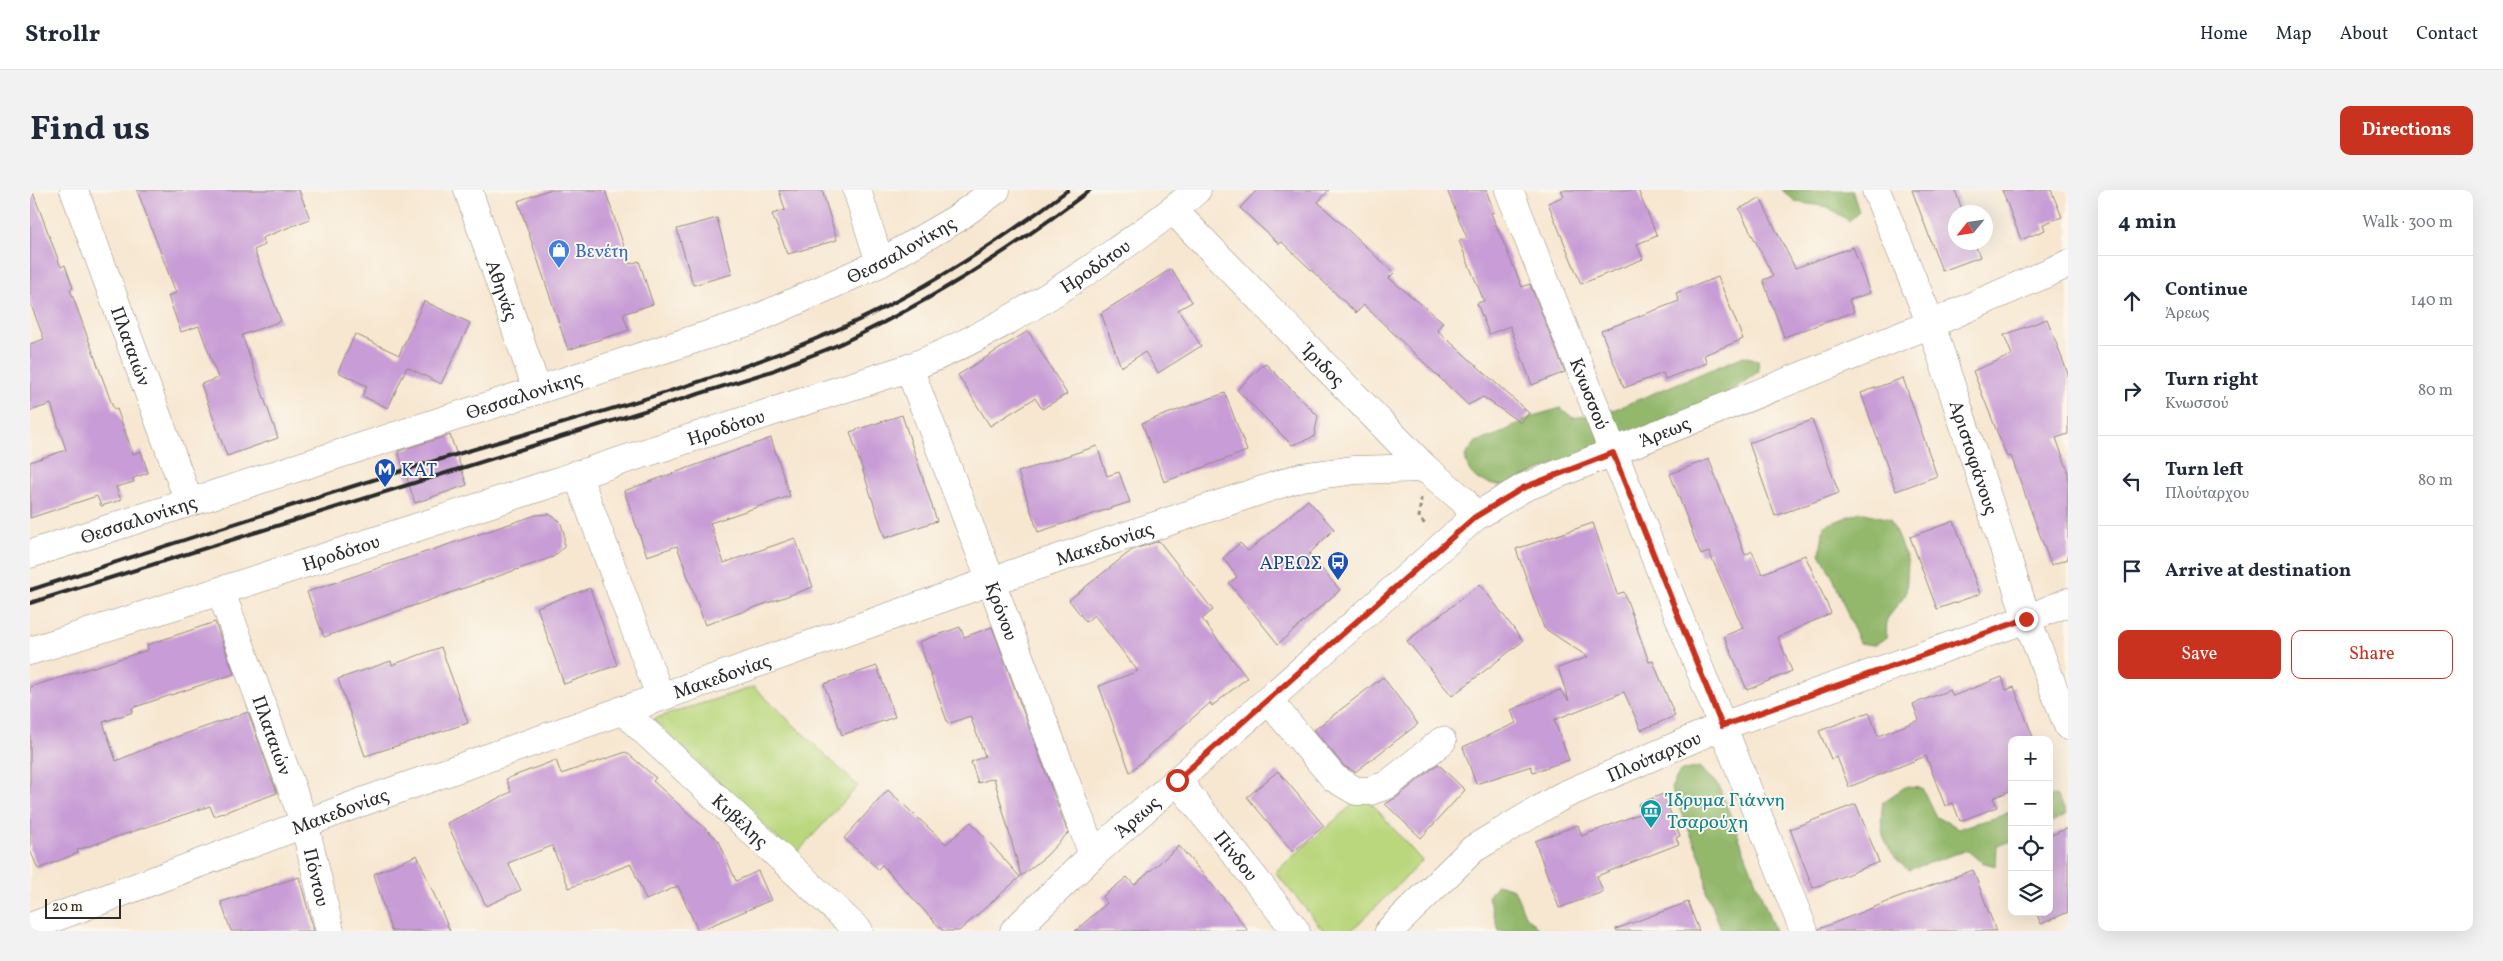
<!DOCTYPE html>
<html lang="en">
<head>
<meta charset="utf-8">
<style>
	body { margin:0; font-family:Vollkorn,serif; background:#f2f2f3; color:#1f2937 }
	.controls { position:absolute; right:15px; bottom:15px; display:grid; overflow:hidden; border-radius:10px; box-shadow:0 5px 20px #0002 }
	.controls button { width:45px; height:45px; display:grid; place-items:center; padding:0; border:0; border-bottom:1px solid #e0e1e3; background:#fff; color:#1f2937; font:25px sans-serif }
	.compass { position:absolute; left:1918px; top:15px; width:45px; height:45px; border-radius:50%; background:#fff; box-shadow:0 5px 20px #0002; rotate:240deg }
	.scale { position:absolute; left:15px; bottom:12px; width:76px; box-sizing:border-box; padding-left:5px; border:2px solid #2b2b2b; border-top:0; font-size:14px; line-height:18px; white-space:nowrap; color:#2b2b2b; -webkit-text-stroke:4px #fbf7ec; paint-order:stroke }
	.stop { position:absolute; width:15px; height:15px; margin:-11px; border:4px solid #c8321e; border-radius:50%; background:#fff }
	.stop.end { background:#c8321e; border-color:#fff; box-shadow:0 1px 5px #0008 }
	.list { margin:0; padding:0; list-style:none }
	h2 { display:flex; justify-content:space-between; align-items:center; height:65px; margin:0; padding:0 20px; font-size:21px }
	h2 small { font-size:16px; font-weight:400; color:#747a83 }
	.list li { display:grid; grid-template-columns:32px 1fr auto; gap:15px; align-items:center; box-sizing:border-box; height:90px; padding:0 20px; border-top:1px solid #e0e1e3 }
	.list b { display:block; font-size:19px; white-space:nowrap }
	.list p { margin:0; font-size:16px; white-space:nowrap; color:#747a83 }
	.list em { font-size:16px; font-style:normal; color:#747a83 }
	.actions { display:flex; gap:10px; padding:15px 20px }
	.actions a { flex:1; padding:11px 0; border:1px solid #c8321e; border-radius:10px; text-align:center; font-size:18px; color:#c8321e }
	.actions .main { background:#c8321e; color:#fff }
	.icon { flex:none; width:28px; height:28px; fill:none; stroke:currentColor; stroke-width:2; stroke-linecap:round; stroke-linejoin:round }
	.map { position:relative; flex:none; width:2038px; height:741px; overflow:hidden; border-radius:10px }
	header { display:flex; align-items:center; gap:30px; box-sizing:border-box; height:70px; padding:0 25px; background:#fff; border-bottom:1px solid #e0e1e3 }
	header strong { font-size:24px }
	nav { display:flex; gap:28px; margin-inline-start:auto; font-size:18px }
	.intro { display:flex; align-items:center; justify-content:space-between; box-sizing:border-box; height:120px; padding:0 30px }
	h1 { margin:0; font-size:35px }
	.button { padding:12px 22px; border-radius:10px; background:#c8321e; color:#fff; font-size:18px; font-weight:700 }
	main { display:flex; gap:30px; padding:0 30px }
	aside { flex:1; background:#fff; border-radius:10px; box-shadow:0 5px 20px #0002 }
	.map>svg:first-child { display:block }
</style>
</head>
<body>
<header>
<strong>Strollr</strong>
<nav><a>Home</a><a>Map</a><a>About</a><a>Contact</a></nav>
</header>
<div class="intro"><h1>Find us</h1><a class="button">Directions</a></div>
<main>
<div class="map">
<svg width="2038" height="741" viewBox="0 0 2038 741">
	<rect width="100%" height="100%" fill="#fbf7ec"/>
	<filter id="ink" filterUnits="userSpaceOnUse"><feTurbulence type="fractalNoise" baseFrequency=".02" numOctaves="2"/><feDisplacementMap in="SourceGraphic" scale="10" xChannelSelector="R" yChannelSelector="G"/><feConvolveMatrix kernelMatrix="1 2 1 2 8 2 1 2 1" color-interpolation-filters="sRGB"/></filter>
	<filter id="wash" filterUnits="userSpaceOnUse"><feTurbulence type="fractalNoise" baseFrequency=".0096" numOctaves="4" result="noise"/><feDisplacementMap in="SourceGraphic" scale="20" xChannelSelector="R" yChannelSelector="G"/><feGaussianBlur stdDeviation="1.12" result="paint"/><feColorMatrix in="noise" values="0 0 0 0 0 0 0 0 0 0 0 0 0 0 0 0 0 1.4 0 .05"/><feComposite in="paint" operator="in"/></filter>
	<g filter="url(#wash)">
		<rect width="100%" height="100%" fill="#f7e7d1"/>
		<g fill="#bad77d" stroke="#728154">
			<path d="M724 497 828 596 765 665 623 529Z"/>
			<path d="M1334 605 1392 671 1321 741H1294L1245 682Z"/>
		</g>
		<g fill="#93b86c" stroke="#5f724c">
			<path d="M1752 0H1822L1829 22 1819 31 1798 17 1766 12Z"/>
			<path d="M1714 166 1728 170 1729 181 1697 204 1472 296C1450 291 1439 290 1435 266L1446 252 1469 244 1503 226 1531 218 1543 228 1578 222Z"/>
			<path d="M1830 322 1860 329 1878 372 1876 404 1857 429 1856 448 1844 455 1829 453 1804 390 1790 363 1794 336Z"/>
			<path d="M1669 577 1689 596 1745 741H1692L1677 703 1674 676 1641 598 1650 581Z"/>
			<path d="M1875 597 1892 598 1906 627 1929 638 1968 627 1982 621V651L1967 656 1966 676 1951 672 1937 660 1878 680C1854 660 1848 642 1853 612Z"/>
			<path d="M2026 605 2037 624 2019 634V607Z"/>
			<path d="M1467 694 1484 699 1495 725 1511 741H1469L1458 707Z"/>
		</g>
		<g id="blocks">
			<g fill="#c89cd6">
				<path d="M0 0H2L31 77 35 75 43 98 40 99 84 220 87 219 103 264 111 261 118 283 103 288 104 292 86 297 91 310 71 316 67 306 0 328V272L36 260 21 214 0 221V154L14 149 0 112Z"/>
				<path d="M107 0H269L280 29 232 48 235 55 224 60 251 131 212 145 248 248 197 266 171 194 188 188 169 136 151 142 138 106 146 103Z"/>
				<path d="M518 0H575L600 74 609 71 623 114 593 124 599 140 538 160 488 11Z"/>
				<path d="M749 0H792L807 50 758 64 742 24 755 20Z"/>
				<path d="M1227 0H1299L1288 12 1364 83 1359 88 1413 132 1407 140 1499 223 1491 233 1453 207 1438 215 1334 115 1326 123 1252 52 1249 54 1210 18Z"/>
				<path d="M1417 0H1456L1464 22 1461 23 1492 97 1500 94 1535 182 1502 195 1480 136 1459 144 1447 113 1454 111 1429 51 1437 48Z"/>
				<path d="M1531 0H1608L1627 46 1607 54 1613 69 1551 94 1518 13 1534 6Z"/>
				<path d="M1882 0H1925L1933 22H1926V52H1944L1950 67 1912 81Z"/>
				<path d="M1972 0H2021L2032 27 2013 34 2015 40 1991 50Z"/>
				<path d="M1730 8 1765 78 1823 57 1840 103 1819 110 1824 122 1754 147 1733 90 1743 86 1709 19Z"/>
				<path d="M687 28 702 84 663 95 647 39Z"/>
				<path d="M1141 79 1162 112 1148 120 1171 156 1128 183 1115 162 1091 177 1071 123Z"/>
				<path d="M1688 87 1713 149 1674 165 1677 173 1635 189 1633 183 1594 198 1571 141 1649 111 1646 103Z"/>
				<path d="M394 111 440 133 411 194 377 177 358 218 332 206 337 196 308 182 325 144 369 165Z"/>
				<path d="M2017 129 2038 184V244L2026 248 2038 281V369L2021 375 1981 266 1977 267 1943 181 1982 165 1974 145Z"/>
				<path d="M998 141 1037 204 1012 219 1005 208 960 236 928 185Z"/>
				<path d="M1235 173 1288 226 1284 247 1262 255 1207 200Z"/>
				<path d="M1873 188 1907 286 1866 301 1831 203Z"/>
				<path d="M1195 203 1217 261 1134 292 1112 233Z"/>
				<path d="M872 225 907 331 855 348 820 242Z"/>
				<path d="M1782 230 1809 303 1745 326 1719 253Z"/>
				<path d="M420 245 437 295 385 313 368 261Z"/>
				<path d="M741 248 760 306 680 333 694 373 765 348 783 397 675 435 647 356 617 366 594 301Z"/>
				<path d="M1067 256 1077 286 1089 282 1100 312 1008 342 988 282Z"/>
				<path d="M1679 269 1715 365 1722 361 1732 384 1775 365 1801 423 1748 447 1762 481 1717 500 1694 446 1713 438 1679 362 1671 365 1640 284Z"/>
				<path d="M1278 310 1304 339 1279 364 1310 400 1248 454 1199 393 1207 387 1193 368 1210 353 1218 361Z"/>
				<path d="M519 324 530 331 534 343V357L523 367 294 447 277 402 506 325Z"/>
				<path d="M1924 331 1950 404 1907 419 1880 347Z"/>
				<path d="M1563 333 1587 404 1594 402 1619 472 1623 471 1645 526 1611 540 1594 502 1524 530 1539 570 1503 582 1501 576 1446 594 1433 557 1486 533 1481 520 1530 500 1539 511 1528 478 1558 467 1514 438 1486 359Z"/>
				<path d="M1129 351 1183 420 1172 429 1217 488 1182 516 1180 513 1100 582 1069 496 1108 481 1064 425 1056 432 1039 410 1102 360Z"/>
				<path d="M1450 394 1493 451 1422 506 1377 451Z"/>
				<path d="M560 398 587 475 534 494 507 417Z"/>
				<path d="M185 432 204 484 102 518 103 522 73 532 86 571 129 553 218 522 247 603 184 626 180 616 47 660 48 663 8 679 0 660V497L118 460 117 455Z"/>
				<path d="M930 437 934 447 962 437 1038 643 1016 666 991 686 964 588 948 593 941 572 955 566 940 526 918 534 889 452Z"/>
				<path d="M411 457 438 533 335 566 308 489 361 471 362 475Z"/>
				<path d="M847 476 865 527 812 545 794 494Z"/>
				<path d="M1353 487 1388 534 1325 582 1314 576 1284 540Z"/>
				<path d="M1972 487 1976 500 1984 497 2004 550H1982V600L1963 608 1967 617 1930 631 1923 613 1915 616 1896 566 1819 597 1807 567 1801 569 1789 541 1839 522 1848 546 1889 530 1883 514 1920 500 1923 506Z"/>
				<path d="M596 562 626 588 623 591 689 651 706 691 728 681 741 710 668 741 648 696 616 710 601 674 539 698 522 656 478 673 491 700 456 716 417 633 481 602 476 589 526 570 531 584Z"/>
				<path d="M1408 574 1435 600 1391 648 1355 614 1367 607Z"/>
				<path d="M1248 581 1294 636 1263 662 1217 607Z"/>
				<path d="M858 600 916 654 941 632 990 687 929 741H913L852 675 848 679 814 648Z"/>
				<path d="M1633 604 1650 646 1646 648 1649 654 1567 686 1573 702 1529 718 1505 651 1548 635 1552 646 1611 623 1608 614Z"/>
				<path d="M1826 614 1849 672 1783 698 1760 639Z"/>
				<path d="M2038 638V722L2011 734 2006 722H2019V646Z"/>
				<path d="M1149 656 1195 710 1218 741H1045L1077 713 1072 707 1097 687 1104 695Z"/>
				<path d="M387 665 420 741H361L344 684Z"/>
				<path d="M1943 680 1966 741H1789V739L1857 712Z"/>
				<path d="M269 687 284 741H201L191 712Z"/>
				<path d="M1658 712 1669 741H1587L1586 739Z"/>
			</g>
		</g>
	</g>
	<g filter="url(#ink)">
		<use href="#blocks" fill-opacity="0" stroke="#91897e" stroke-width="1"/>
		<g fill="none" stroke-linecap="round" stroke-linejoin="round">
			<g stroke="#91897e" stroke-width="29">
				<g id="minor">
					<path id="s1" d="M44 0 159 312"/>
					<path id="s2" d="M438 0 507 200"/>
					<path d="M827 0 850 73"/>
					<path id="s3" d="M1479 0 1774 741"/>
					<path id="s4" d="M1846 0 1901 134 1997 429 2038 536"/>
					<path id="s5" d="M1144 21 1395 278 1433 310 1445 327"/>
					<path id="s6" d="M879 178 961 391 1063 665"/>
					<path d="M547 284 630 506"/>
					<path id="s7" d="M0 364 724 130 850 73 926 29 966 0"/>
					<path id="s8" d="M191 402 274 632 300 741"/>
					<path id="s9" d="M0 461C294 370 585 271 879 178 953 149 1020 108 1085 62 1113 42 1141 23 1167 0"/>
					<path d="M1238 510 1304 588 1326 601H1340L1357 595 1412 551"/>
					<path id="s10" d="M592 520 829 741"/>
					<path id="s11" d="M1147 590 1266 741"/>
					<path id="s12" d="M0 737 332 612 961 391 1271 287 1325 280 1395 278"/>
					<path id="s13" d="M984 741 1063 665 1445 327 1493 298 1901 134 2038 74"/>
					<path id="s14" d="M1359 741 1443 659 1532 606 1692 536 1997 429 2038 412"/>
				</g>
			</g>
			<path stroke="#91897e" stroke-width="3" stroke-dasharray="4 4" stroke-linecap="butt" d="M1391 308 1389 328 1396 335"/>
			<use href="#minor" stroke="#fff" stroke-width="28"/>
			<g stroke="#2b2b2b" stroke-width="4">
				<path d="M0 400C139 355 278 309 418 267 546 228 679 195 802 142 887 106 965 55 1038 0"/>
				<path d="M0 413 742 181C765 171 790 163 812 153 901 111 983 59 1060 0"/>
			</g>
		</g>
	</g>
	<g fill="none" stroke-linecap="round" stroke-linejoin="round" filter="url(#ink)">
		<path stroke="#c8321e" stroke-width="6" d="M1147 590 1445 327 1493 298 1583 263 1692 536 1996 429"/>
	</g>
	<defs>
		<g id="shop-pin" transform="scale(1.125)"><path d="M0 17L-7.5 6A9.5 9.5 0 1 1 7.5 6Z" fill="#3f7fe0" stroke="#fbf7ec"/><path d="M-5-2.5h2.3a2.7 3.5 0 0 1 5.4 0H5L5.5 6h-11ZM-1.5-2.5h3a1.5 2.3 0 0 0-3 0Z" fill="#fff"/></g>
		<g id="metro-pin" transform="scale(1.125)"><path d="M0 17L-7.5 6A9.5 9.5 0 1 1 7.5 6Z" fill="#1a4fb4" stroke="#fbf7ec"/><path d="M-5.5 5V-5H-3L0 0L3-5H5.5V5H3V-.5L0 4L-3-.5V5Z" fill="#fff"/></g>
		<g id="bus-pin" transform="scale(1.125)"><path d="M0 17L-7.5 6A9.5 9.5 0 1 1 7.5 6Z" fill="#1a4fb4" stroke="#fbf7ec"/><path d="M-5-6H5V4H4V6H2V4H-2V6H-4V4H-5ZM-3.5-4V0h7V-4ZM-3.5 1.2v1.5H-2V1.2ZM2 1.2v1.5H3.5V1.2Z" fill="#fff"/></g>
		<g id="museum-pin" transform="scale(1.125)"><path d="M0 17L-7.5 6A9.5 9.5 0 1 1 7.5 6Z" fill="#0f9aa8" stroke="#fbf7ec"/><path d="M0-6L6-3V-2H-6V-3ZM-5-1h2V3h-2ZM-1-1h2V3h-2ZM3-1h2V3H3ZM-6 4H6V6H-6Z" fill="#fff"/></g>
	</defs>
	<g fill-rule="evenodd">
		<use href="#shop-pin" x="529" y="60"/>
		<use href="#metro-pin" x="355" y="279"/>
		<use href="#bus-pin" x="1308" y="372"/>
		<use href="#museum-pin" x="1621" y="620"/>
	</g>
	<g text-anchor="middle" stroke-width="4" stroke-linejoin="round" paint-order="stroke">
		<g font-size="19" fill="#2b2b2b" stroke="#fbf7ec">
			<text dy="7" stroke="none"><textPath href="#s7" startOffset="924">Θεσσαλονίκης</textPath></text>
			<text dy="7" stroke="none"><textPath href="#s9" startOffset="1136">Ηροδότου</textPath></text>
			<text dy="7" stroke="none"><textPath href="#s2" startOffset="106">Αθηνάς</textPath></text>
			<text dy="7" stroke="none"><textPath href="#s1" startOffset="166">Πλαταιών</textPath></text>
			<text dy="7" stroke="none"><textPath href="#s5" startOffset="215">Ίριδος</textPath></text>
			<text dy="7" stroke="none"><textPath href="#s3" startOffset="219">Κνωσσού</textPath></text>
			<text dy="7" stroke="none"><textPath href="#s7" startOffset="519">Θεσσαλονίκης</textPath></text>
			<text dy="7" stroke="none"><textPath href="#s9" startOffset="731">Ηροδότου</textPath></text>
			<text dy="7" stroke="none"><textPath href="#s13" startOffset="828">Άρεως</textPath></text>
			<text dy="7" stroke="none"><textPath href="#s4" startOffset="285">Αριστοφάνους</textPath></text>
			<text dy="7" stroke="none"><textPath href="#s7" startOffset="114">Θεσσαλονίκης</textPath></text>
			<text dy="7" stroke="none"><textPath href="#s12" startOffset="1141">Μακεδονίας</textPath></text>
			<text dy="7" stroke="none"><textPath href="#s9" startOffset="326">Ηροδότου</textPath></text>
			<text dy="7" stroke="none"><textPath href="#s6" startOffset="260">Κρόνου</textPath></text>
			<text dy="7" stroke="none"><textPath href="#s12" startOffset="736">Μακεδονίας</textPath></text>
			<text dy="7" stroke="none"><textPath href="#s8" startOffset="152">Πλαταιών</textPath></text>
			<text dy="7" stroke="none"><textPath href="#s14" startOffset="321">Πλούταρχου</textPath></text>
			<text dy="7" stroke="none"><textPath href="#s12" startOffset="331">Μακεδονίας</textPath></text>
			<text dy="7" stroke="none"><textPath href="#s13" startOffset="168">Άρεως</textPath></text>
			<text dy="7" stroke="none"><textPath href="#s10" startOffset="162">Κυβέλης</textPath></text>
			<text dy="7" stroke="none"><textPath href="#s11" startOffset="96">Πίνδου</textPath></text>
			<text dy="7" stroke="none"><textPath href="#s8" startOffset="301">Πόντου</textPath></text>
		</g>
		<g font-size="19" fill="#366cbe" stroke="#fbf7ec" text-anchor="start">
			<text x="545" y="67">Βενέτη</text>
		</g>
		<g font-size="19" fill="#164399" stroke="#fbf7ec" text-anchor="start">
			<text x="371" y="286">ΚΑΤ</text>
			<text x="1292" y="379" text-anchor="end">ΑΡΕΩΣ</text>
		</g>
		<g font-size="19" fill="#0d838f" stroke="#fbf7ec" text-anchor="start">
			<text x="1637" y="616">Ίδρυμα Γιάννη<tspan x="1637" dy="22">Τσαρούχη</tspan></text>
		</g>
	</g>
</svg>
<div class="controls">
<button>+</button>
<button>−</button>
<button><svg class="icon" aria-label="locate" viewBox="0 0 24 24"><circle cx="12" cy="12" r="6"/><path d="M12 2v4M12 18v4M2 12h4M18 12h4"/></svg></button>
<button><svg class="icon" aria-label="layers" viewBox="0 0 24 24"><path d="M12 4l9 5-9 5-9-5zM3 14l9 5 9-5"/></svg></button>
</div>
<svg class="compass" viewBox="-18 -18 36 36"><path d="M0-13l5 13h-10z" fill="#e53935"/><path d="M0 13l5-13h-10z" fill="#747a83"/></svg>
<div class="scale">20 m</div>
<div class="stop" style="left:1147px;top:590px"></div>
<div class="stop end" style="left:1996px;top:429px"></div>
</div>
<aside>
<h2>4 min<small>Walk · 300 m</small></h2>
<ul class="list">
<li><svg class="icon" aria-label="ahead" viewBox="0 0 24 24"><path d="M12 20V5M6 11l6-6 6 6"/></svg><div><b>Continue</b><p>Άρεως</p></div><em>140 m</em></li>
<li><svg class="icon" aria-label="right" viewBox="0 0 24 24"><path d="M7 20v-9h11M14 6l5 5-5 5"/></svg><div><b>Turn right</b><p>Κνωσσού</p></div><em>80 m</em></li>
<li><svg class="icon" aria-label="left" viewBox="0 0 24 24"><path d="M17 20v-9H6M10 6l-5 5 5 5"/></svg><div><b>Turn left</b><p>Πλούταρχου</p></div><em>80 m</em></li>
<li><svg class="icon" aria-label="arrive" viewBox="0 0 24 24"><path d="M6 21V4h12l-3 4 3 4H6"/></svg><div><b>Arrive at destination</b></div></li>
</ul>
<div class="actions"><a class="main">Save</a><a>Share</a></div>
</aside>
</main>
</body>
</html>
